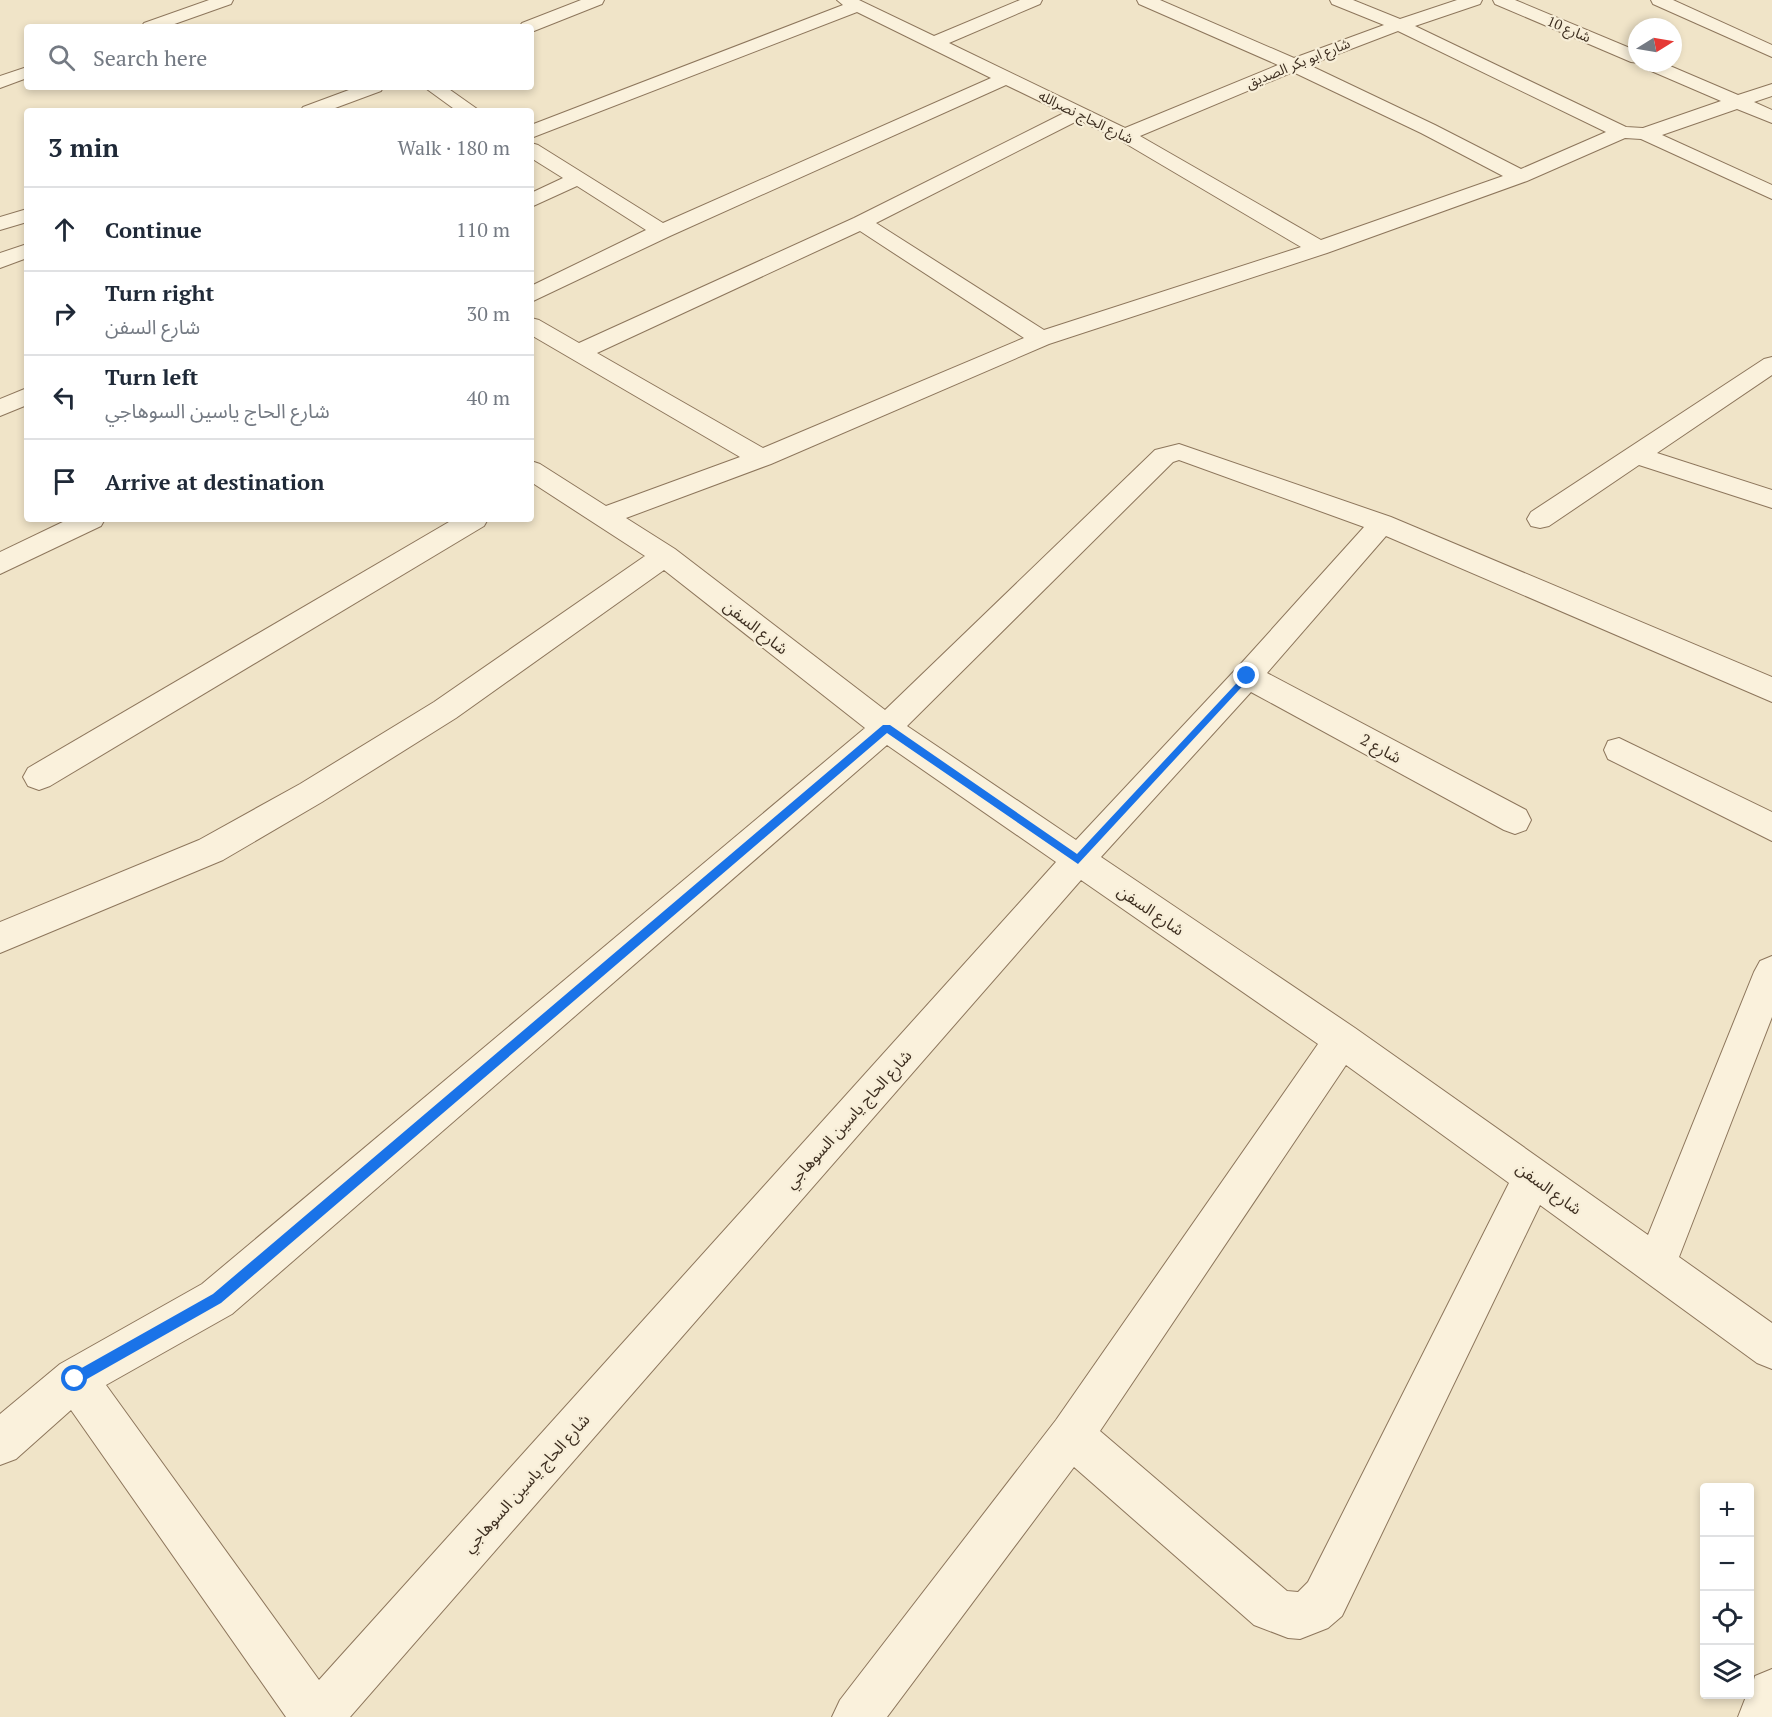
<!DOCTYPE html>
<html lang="en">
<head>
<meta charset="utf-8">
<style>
	body { margin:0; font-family:"PT Serif","Noto Sans Arabic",serif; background:#f2f2f3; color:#1f2937 }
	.controls { position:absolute; right:18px; bottom:18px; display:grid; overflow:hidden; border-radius:6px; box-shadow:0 3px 9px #0003 }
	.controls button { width:54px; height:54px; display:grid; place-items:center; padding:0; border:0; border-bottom:2px solid #e0e1e3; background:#fff; color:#1f2937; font:30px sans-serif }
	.compass { position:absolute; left:1628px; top:18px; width:54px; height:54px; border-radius:50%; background:#fff; box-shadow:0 3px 9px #0003; rotate:79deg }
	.stop { position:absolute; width:18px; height:18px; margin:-14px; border:4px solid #1a73e8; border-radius:50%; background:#fff }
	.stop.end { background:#1a73e8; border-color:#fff; box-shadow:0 2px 6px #0008 }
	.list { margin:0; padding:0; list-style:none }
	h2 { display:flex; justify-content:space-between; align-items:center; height:78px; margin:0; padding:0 24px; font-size:26px }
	h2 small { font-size:20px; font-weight:400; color:#747a83 }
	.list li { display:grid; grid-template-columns:39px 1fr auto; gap:18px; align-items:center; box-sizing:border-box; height:84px; padding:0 24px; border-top:2px solid #e0e1e3 }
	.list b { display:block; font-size:22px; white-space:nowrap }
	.list p { margin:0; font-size:20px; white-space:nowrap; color:#747a83 }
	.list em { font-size:20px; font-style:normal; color:#747a83 }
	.icon { flex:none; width:33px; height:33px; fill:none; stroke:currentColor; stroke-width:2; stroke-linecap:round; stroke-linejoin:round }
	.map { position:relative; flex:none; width:1772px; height:1717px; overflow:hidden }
	.search { position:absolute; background:#fff; box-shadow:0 3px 9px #0003; left:24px; top:24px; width:510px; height:66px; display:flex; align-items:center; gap:15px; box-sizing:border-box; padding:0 21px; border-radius:6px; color:#747a83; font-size:22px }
	.panel { position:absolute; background:#fff; box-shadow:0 3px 9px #0003; left:24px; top:108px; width:510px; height:414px; border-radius:6px }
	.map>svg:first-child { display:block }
</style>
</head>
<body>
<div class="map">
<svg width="1772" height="1717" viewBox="0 0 1772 1717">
	<rect width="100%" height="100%" fill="#f0e4c8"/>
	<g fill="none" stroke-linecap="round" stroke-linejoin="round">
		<g stroke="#8d765c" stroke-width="2">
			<g id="minor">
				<path d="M209 0H233L231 4 166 27H141L144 23Z"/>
				<path d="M581 0H604L602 4 534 31H531V27H519L522 23Z"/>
				<path d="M837 0H859L934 36 1020 0H1042L1040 4 949 43 1125 128 1278 65 1139 4 1137 0H1160L1294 58 1384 25 1332 4 1330 0H1353L1400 19 1457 0H1482L1480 4 1415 26 1626 127 1643 128 1721 101 1642 67 1639 63H1663L1738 95 1772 84V96L1754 102 1772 110V123L1737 109 1662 135 1772 185V199L1641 139 1625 138 1527 181 1327 253 1049 344 771 464 626 518 675 549 885 710 1155 450 1179 444 1391 517 1772 677V702L1386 536 1267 673 1526 810 1531 820 1526 830 1515 834 1504 830 1251 692 1101 857 1355 1028 1648 1235 1754 972 1760 961 1772 956V1017L1679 1257 1772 1323V1369L1757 1363 1540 1205 1342 1616 1328 1628 1300 1639 1288 1638 1254 1625 1074 1467 887 1717H832L840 1700 1056 1420 1318 1044 1081 880 350 1717H286L71 1410 16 1459 0 1465V1414L60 1364 202 1284 865 728 664 570 456 718 322 802 223 860 0 953V922L199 840 300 784 434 702 645 556 531 482V461L540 464 606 506 740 457 531 335V318L539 320 579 343 854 218 1064 113 1006 85 670 236 531 302V286L646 230 577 186 531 207V193L563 178 531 158V143L538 145 663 223 991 78 857 12 531 138V125L843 5ZM1398 31 1606 132 1521 169 1435 125 1309 65ZM1293 72 1421 133 1503 176 1321 240 1140 136ZM1079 120 1118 139 1301 247 1044 330 876 223ZM860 231 1024 338 763 448 597 353ZM1179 460 1364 527 1237 668 1076 840 907 726 1173 462ZM887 745 1056 862 319 1680 106 1385 232 1314ZM1346 1065 1509 1183 1308 1582 1298 1592 1287 1591 1100 1431Z"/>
				<path d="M1493 0H1515L1637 51 1639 63 1631 62 1495 4Z"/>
				<path d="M1651 0H1673L1772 45V57L1653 4Z"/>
				<path d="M27 67V78L0 88V76Z"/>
				<path d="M357 87H383L381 91 327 111H300L303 107Z"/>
				<path d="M424 87H446L480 111H457Z"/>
				<path d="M27 209V222L0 230V217Z"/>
				<path d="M27 244V258L0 268V253Z"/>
				<path d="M1772 357V375L1657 453 1772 490V508L1639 465 1549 526 1540 528 1531 526 1527 519 1531 512 1764 359Z"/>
				<path d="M27 388V405L0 416V399Z"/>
				<path d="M69 519H105L101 526 0 574V552Z"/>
				<path d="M454 519H488L484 526 50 786 39 790 28 786 23 777 28 768Z"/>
				<path d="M1619 738 1772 812V841L1608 759 1604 750 1608 741Z"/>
				<path d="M1772 1669V1717H1738L1747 1694H1750L1755 1676Z"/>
			</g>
		</g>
		<use href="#minor" fill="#faf1dc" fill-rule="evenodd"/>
	</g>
	<path fill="#1a73e8" d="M1247 672 1250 673V678L1078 864 887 733 221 1303 80 1383 75 1385 71 1383 69 1379 71 1374 213 1294 883 725H890L1077 854Z"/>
	<g text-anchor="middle" stroke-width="4.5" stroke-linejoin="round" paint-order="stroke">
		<g font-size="14" fill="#3d2e20" stroke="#f7eed8">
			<text transform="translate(1569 29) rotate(23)" y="5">شارع 10</text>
			<text transform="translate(1298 63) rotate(-22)" y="5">شارع ابو بكر الصديق</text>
			<text transform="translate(1086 117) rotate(26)" y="5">شارع الحاج نصرالله</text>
		</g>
		<g font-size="16" fill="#3d2e20" stroke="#f7eed8">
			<text transform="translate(756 627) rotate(38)" y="6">شارع السفن</text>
			<text transform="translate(1381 748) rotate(28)" y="6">شارع 2</text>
			<text transform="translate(1151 910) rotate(34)" y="6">شارع السفن</text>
			<text transform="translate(848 1119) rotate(-48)" y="6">شارع الحاج ياسين السوهاجي</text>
			<text transform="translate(1549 1188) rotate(36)" y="6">شارع السفن</text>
			<text transform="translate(526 1483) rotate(-48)" y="6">شارع الحاج ياسين السوهاجي</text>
		</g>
	</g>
</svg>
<div class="controls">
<button>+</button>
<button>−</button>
<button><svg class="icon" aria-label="locate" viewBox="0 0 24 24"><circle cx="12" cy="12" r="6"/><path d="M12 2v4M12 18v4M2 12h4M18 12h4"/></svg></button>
<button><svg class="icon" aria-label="layers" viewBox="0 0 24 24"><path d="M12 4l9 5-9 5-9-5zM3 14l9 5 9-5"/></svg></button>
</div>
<svg class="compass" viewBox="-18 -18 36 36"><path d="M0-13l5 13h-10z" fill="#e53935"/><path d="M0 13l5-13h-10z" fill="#747a83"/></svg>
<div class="stop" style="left:75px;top:1379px"></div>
<div class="stop end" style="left:1247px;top:676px"></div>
<div class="search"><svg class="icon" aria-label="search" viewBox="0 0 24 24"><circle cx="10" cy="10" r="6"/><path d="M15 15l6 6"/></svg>Search here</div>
<section class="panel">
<h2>3 min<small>Walk · 180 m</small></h2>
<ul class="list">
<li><svg class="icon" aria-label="ahead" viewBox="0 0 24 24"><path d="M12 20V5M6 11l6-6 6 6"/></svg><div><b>Continue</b></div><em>110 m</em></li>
<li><svg class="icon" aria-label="right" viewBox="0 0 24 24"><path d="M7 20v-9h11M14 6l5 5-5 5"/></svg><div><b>Turn right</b><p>شارع السفن</p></div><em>30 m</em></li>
<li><svg class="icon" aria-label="left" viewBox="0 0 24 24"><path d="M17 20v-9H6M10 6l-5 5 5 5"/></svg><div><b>Turn left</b><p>شارع الحاج ياسين السوهاجي</p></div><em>40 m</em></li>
<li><svg class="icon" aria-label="arrive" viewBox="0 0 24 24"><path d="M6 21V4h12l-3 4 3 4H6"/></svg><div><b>Arrive at destination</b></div></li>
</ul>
</section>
</div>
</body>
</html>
